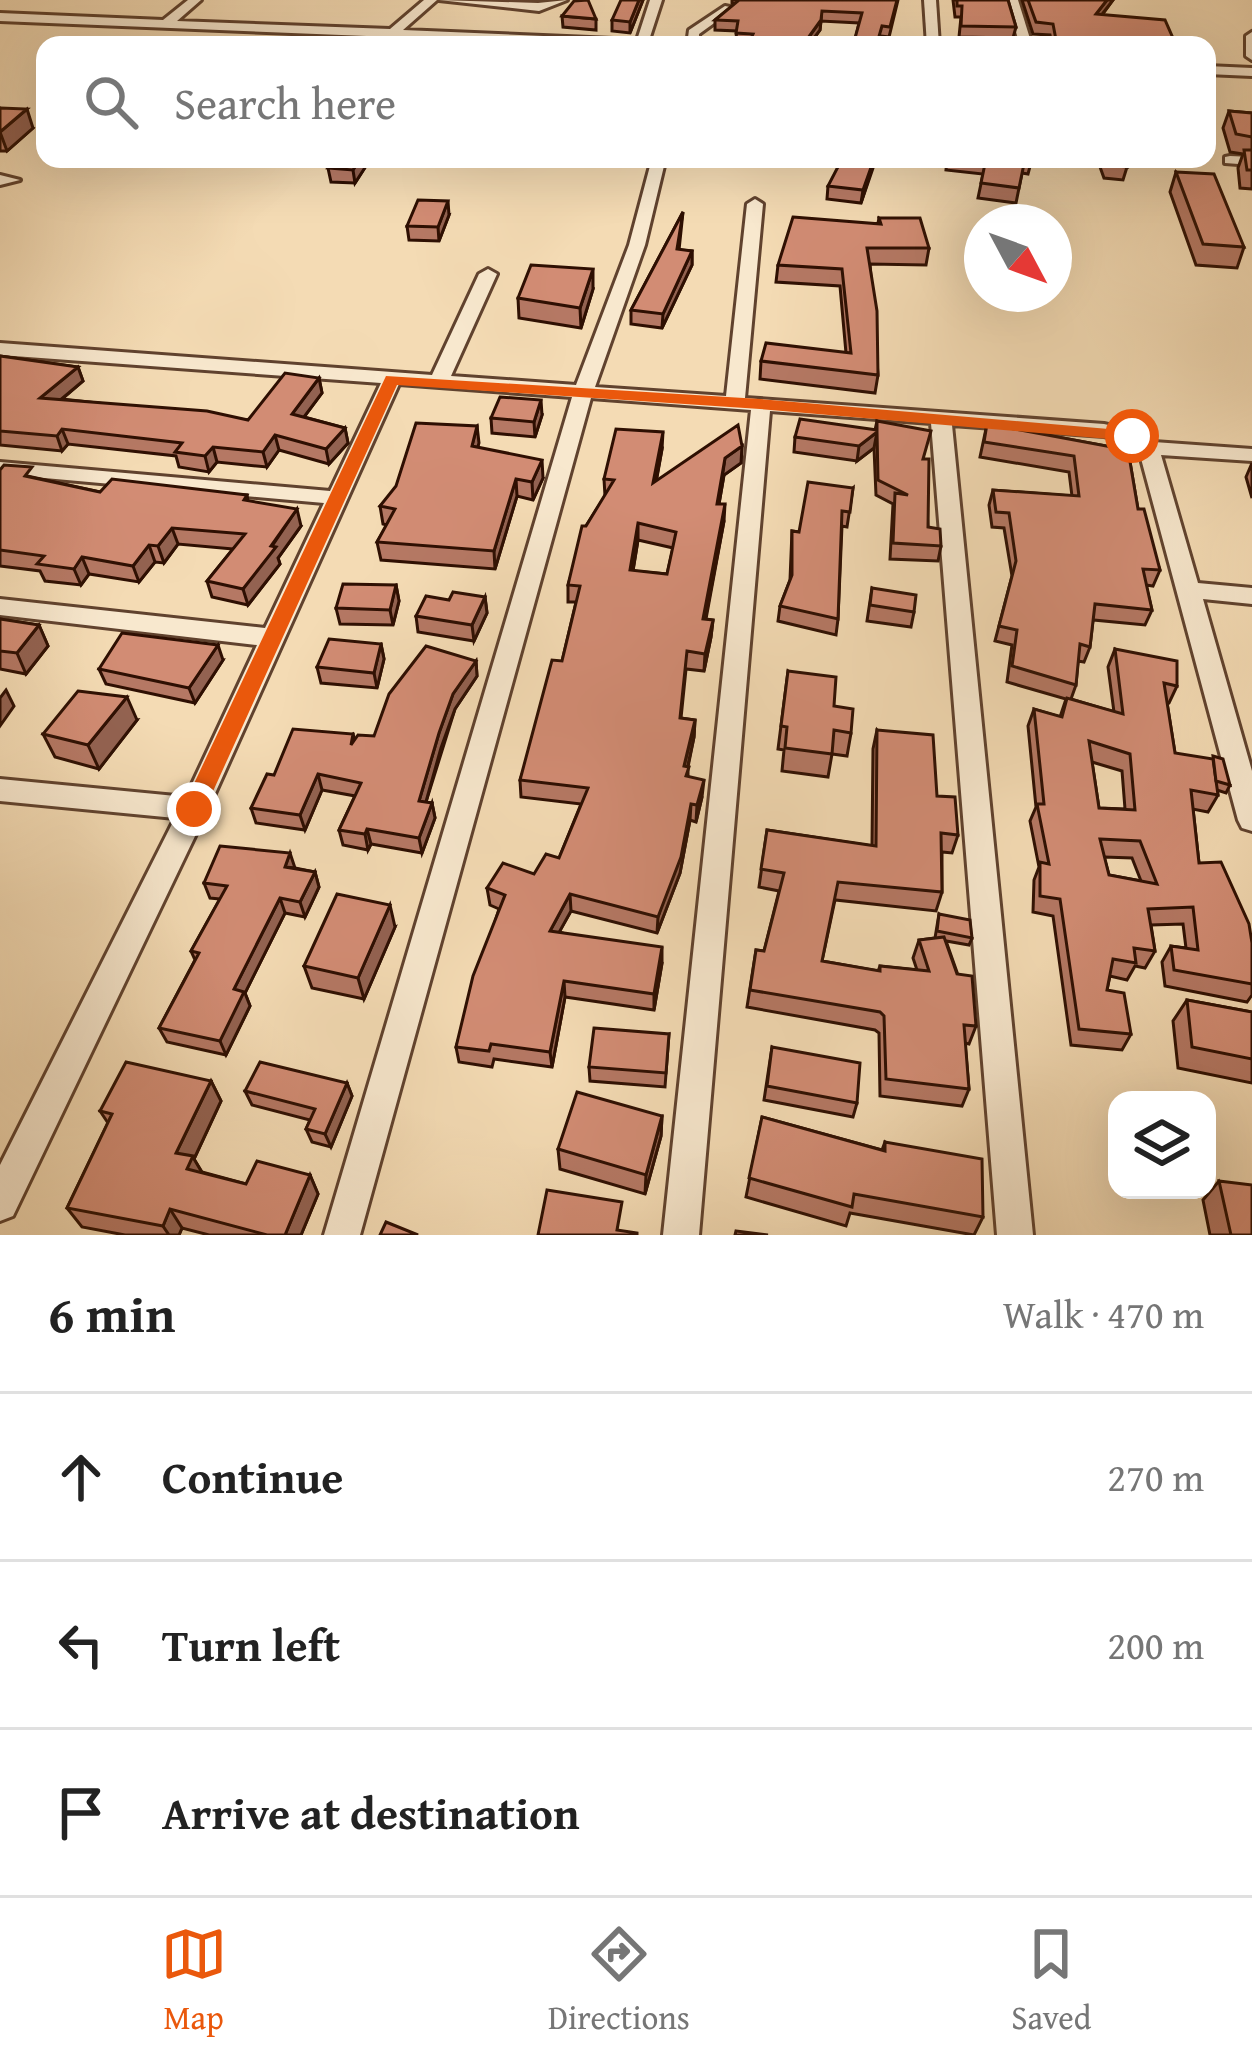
<!DOCTYPE html>
<html lang="en">
<head>
<meta charset="utf-8">
<style>
	body { margin:0; font-family:"Gentium Book Plus",serif; background:#f2f2f2; color:#222 }
	.controls { position:absolute; right:36px; bottom:36px; display:grid; overflow:hidden; border-radius:24px; box-shadow:0 12px 48px #0002 }
	.controls button { width:108px; height:108px; display:grid; place-items:center; padding:0; border:0; border-bottom:3px solid #e0e0e0; background:#fff; color:#222; font:60px sans-serif }
	.compass { position:absolute; left:964px; top:204px; width:108px; height:108px; border-radius:50%; background:#fff; box-shadow:0 12px 48px #0002; rotate:131deg }
	.stop { position:absolute; width:36px; height:36px; margin:-27px; border:9px solid #ea580c; border-radius:50%; background:#fff }
	.stop.end { background:#ea580c; border-color:#fff; box-shadow:0 3px 12px #0008 }
	.list { margin:0; padding:0; list-style:none }
	h2 { display:flex; justify-content:space-between; align-items:center; height:156px; margin:0; padding:0 48px; font-size:51px }
	h2 small { font-size:39px; font-weight:400; color:#767676 }
	.list li { display:grid; grid-template-columns:78px 1fr auto; gap:36px; align-items:center; box-sizing:border-box; height:168px; padding:0 48px; border-top:3px solid #e0e0e0 }
	.list b { display:block; font-size:45px; white-space:nowrap }
	.list em { font-size:39px; font-style:normal; color:#767676 }
	.icon { flex:none; width:66px; height:66px; fill:none; stroke:currentColor; stroke-width:2; stroke-linecap:round; stroke-linejoin:round }
	.map { position:relative; flex:none; width:1252px; height:1235px; overflow:hidden }
	.search { position:absolute; background:#fff; box-shadow:0 12px 48px #0002; left:36px; right:36px; top:36px; height:132px; display:flex; align-items:center; gap:30px; box-sizing:border-box; padding:0 42px; border-radius:24px; color:#767676; font-size:45px }
	.sheet { height:660px; background:#fff }
	nav { display:flex; justify-content:space-around; align-items:center; box-sizing:border-box; height:168px; border-top:3px solid #e0e0e0; background:#fff; font-size:33px; color:#767676 }
	nav a { display:grid; justify-items:center; gap:6px }
	nav .on { color:#ea580c }
	.map>svg:first-child { display:block }
</style>
</head>
<body>
<div class="map">
<svg width="1252" height="1235" viewBox="0 0 1252 1235">
	<rect width="100%" height="100%" fill="#f4dbb4"/>
	<filter id="stains"><feTurbulence type="fractalNoise" baseFrequency=".00167" numOctaves="4"/><feColorMatrix values="0 0 0 0 .2 0 0 0 0 .09 0 0 0 0 .02 0 0 0 .5 -.17"/></filter>
	<radialGradient id="worn" r=".72"><stop offset=".6" stop-color="#630" stop-opacity="0"/><stop offset="1" stop-color="#630" stop-opacity=".3"/></radialGradient>
	<g fill="none" stroke-linecap="round" stroke-linejoin="round">
		<g stroke="#60422e" stroke-width="6">
			<g id="minor">
				<path d="M188 0H201L177 21 390 29 424 0H437L403 30 637 40 650 0H662L649 40 683 45H587L0 21V13L163 20Z"/>
				<path d="M439 0 538 3 567 0 539 11Z"/>
				<path d="M924 0H936L939 45H927Z"/>
				<path d="M1006 0H1018L1032 45H1020Z"/>
				<path d="M725 6 735 8 699 34V45H687L689 30Z"/>
				<path d="M1252 32V60L1246 56V36Z"/>
				<path d="M1207 66 1252 68V76L1207 74Z"/>
				<path d="M1230 156 1252 157V165L1225 163V157Z"/>
				<path d="M1087 159H1165L1158 163H1094Z"/>
				<path d="M657 162 664 166 645 245 595 387 726 396 747 204 755 199 763 204 745 398 1104 424 1139 432 1154 442 1252 449V461L1161 455 1198 583 1252 588V604L1203 599 1252 771V831L1242 828 1238 820 1139 451 1125 441 1104 436 952 425 1033 1235H997L931 423 770 411 699 1235H663L751 410 591 398 360 1235H324L572 397 399 384 208 809 13 1216 0 1221V1165L175 818 0 801V779L186 797 257 645 0 615V599L265 628 324 503 0 474V462L330 491 381 383 0 355V343L432 375 479 274 488 269 497 274 451 376 576 385 629 245 650 166Z"/>
				<path d="M0 175 20 180 0 185Z"/>
			</g>
		</g>
		<use href="#minor" fill="#f8e8ce" fill-rule="evenodd"/>
	</g>
	<g fill="#b57864" stroke="#2e0f02" stroke-width="3" fill-rule="evenodd">
		<path d="M643 0 630 33 612 31V20Z"/>
		<path d="M732 0H898L889 37 880 36 878 45H854L859 23 821 21 820 30 809 45 735 44 737 31 715 30V20L735 4 732 3Z"/>
		<path d="M953 0H1008L1016 27 1013 38 959 37 961 17H955Z"/>
		<path d="M1022 0H1113L1102 15 1176 45H1052L1050 35 1033 34Z"/>
		<path d="M562 16 596 19V30L563 27Z"/>
		<path d="M0 108 33 128 7 151H0Z"/>
		<path d="M1229 111 1252 113V189L1240 188 1238 168 1243 154 1230 152 1223 128Z"/>
		<path d="M335 159H365L366 166 355 183 331 182 328 168Z"/>
		<path d="M875 159 861 203 827 199 828 186Z"/>
		<path d="M947 159H1032L1028 174 1022 173 1016 203 978 198 983 174 946 170Z"/>
		<path d="M1103 159H1124L1127 167 1123 180 1104 178 1100 167Z"/>
		<path d="M1176 172 1244 247 1237 268 1196 265 1170 192Z"/>
		<path d="M683 212 679 250 692 251V265L662 328 631 324V310Z"/>
		<path d="M449 215 439 241 409 240 407 226Z"/>
		<path d="M879 218 929 248 926 265 870 264 878 375 875 393 760 379 761 361 846 353 840 286 776 282 778 265 878 223Z"/>
		<path d="M593 289 581 328 519 318 518 298Z"/>
		<path d="M0 356 78 367 83 381 62 399 248 420 319 378 322 393 304 417 345 428 348 443 329 464 279 450 267 467 217 462 209 472 179 467 176 456 68 444 62 451 0 445Z"/>
		<path d="M542 415 535 437 492 433 491 418Z"/>
		<path d="M877 421 924 459 928 527 941 546 938 561 890 559 893 504 876 495 874 448 857 461 794 452 795 437 875 430Z"/>
		<path d="M987 424 1128 450 1138 509 1160 570 1153 586 1146 585 1152 610 1145 625 1093 620 1090 647 1084 662 1078 661 1076 685 1071 699 1114 712 1108 667 1115 649 1177 686 1169 703H1167L1175 753 1230 785 1226 793 1217 790 1218 795 1208 812 1193 809 1199 863 1252 943V995L1247 1002 1165 986 1162 962 1171 946 1186 948 1183 924 1151 925 1155 951 1145 968 1135 966 1127 980 1110 976 1107 990 1131 1034 1122 1050 1071 1045 1053 916 1033 912 1034 880 1039 867 1030 821 1036 807 1028 726 1034 709 1060 717 1066 699 1007 682 1012 645 995 641 1012 576 1004 528 992 527 989 505 993 490 1072 496 1069 472 980 457ZM1092 762 1122 771 1125 809 1099 808ZM1104 857 1132 858 1141 881 1109 875Z"/>
		<path d="M477 426 478 448 543 478 533 500 517 496 495 569 381 560 377 542 387 525 383 524 380 506Z"/>
		<path d="M742 446 741 463 724 475 719 504 724 521 706 619 713 620 711 637 704 671 686 669 681 718 695 720 694 737 688 767V777L702 797 696 822 690 820 680 873 657 933 571 911 559 932 662 963 654 1010 565 997 552 1067 494 1059 492 1067 459 1062 456 1047 499 909 490 905 487 888 534 874 559 858 581 804 521 797 520 780 562 661 576 602H568V585L586 526 605 496 604 479 662 449 656 481ZM638 540 673 548 667 574 633 571Z"/>
		<path d="M1252 463V498L1246 477Z"/>
		<path d="M0 470 100 492 247 495 248 501 301 526 278 558 280 564 248 605 212 597 207 581 233 549 178 544 164 563 155 562 139 582 89 574 81 585 45 581 40 571 0 566Z"/>
		<path d="M853 488 847 527 842 526 838 619 836 635 778 621 780 606 790 580 792 531 799 532Z"/>
		<path d="M396 585 399 601 393 625 340 624 336 608Z"/>
		<path d="M872 588 914 612 911 627 867 621Z"/>
		<path d="M485 597 487 613 474 641 418 632 416 616 449 600Z"/>
		<path d="M0 619 39 625 48 646 26 674 0 669Z"/>
		<path d="M381 644 384 659 377 688 321 683 317 667Z"/>
		<path d="M223 660 195 703 106 684 99 669Z"/>
		<path d="M476 661 477 676 455 709 426 802 432 803 435 818 422 853 371 844 368 850 343 845 339 830 355 796 322 790 305 830 256 823 251 808 274 775 353 734 355 740 374 736Z"/>
		<path d="M788 671 834 706 851 733 847 756 832 754 828 777 782 771 784 750 778 749Z"/>
		<path d="M137 720 99 769 55 757 43 734Z"/>
		<path d="M877 730 937 796 958 835 952 853 942 852V892L936 911 835 900 822 961 878 971 880 966 917 970 913 958 919 940 935 938 939 914 972 938 969 945 946 941 976 1026 969 1044 965 1043 969 1089 962 1106 880 1096 879 1033 875 1030 747 1007 756 950 764 951 779 891 759 887 767 830 872 846 873 749Z"/>
		<path d="M295 868 315 872 319 887 305 917 285 913 245 993 250 1006 226 1055 167 1042 159 1028 195 960 191 951 220 899 210 898 204 883Z"/>
		<path d="M395 927 364 999 312 988 304 966Z"/>
		<path d="M1187 1000 1252 1012V1083L1178 1068 1173 1021Z"/>
		<path d="M669 1034 665 1087 590 1081 589 1067Z"/>
		<path d="M772 1047 857 1103 853 1117 764 1100Z"/>
		<path d="M211 1081 221 1101 194 1159 202 1172 246 1184 310 1175 318 1194 301 1235H209L182 1228 179 1235H125L82 1227 67 1208 108 1123 100 1111Z"/>
		<path d="M347 1083 352 1096 331 1147 312 1142 306 1129 310 1120 252 1105 245 1091Z"/>
		<path d="M662 1116 661 1136 645 1194 560 1169 558 1149Z"/>
		<path d="M762 1117 882 1150 885 1142 983 1217 974 1235 850 1213 846 1226 746 1197Z"/>
		<path d="M1219 1181 1252 1235H1210L1203 1200Z"/>
	</g>
	<g fill="#936251" stroke="#2e0f02" stroke-width="3">
		<path d="M639 0H643L630 33V22Z"/>
		<path d="M1107 0H1113L1093 26 1096 14Z"/>
		<path d="M821 20 820 30 809 45H803Z"/>
		<path d="M27 109 33 128 7 151 0 132Z"/>
		<path d="M360 159H365L366 166 355 183 353 170Z"/>
		<path d="M875 159 873 168 861 203 863 190Z"/>
		<path d="M448 201 449 215 439 241 438 227Z"/>
		<path d="M692 251V265L662 328 663 314Z"/>
		<path d="M593 269V289L581 328 580 308Z"/>
		<path d="M78 367 83 381 46 412 40 398Z"/>
		<path d="M319 378 322 393 295 429 292 414Z"/>
		<path d="M541 400 542 415 535 437 534 422Z"/>
		<path d="M477 426 479 443 473 464 472 446Z"/>
		<path d="M345 428 348 443 329 464 326 449Z"/>
		<path d="M62 429 68 444 62 451 57 436Z"/>
		<path d="M663 432 662 449 653 500V483Z"/>
		<path d="M877 432 874 448 857 461 859 446Z"/>
		<path d="M275 435 279 450 267 467 263 452Z"/>
		<path d="M742 446 741 463 724 475 716 521 725 458Z"/>
		<path d="M213 447 217 462 209 472 205 456Z"/>
		<path d="M542 460 543 478 533 500 532 482Z"/>
		<path d="M516 479 517 496 495 569 494 551Z"/>
		<path d="M725 504 724 521 702 636 703 619Z"/>
		<path d="M297 509 301 526 278 558 280 564 248 605 243 589Z"/>
		<path d="M638 523V540L630 588V570Z"/>
		<path d="M172 528 178 544 164 563 158 546Z"/>
		<path d="M149 545 155 562 139 582 133 566Z"/>
		<path d="M82 557 89 574 81 585 74 569Z"/>
		<path d="M396 585 399 601 393 625 390 610Z"/>
		<path d="M485 597 487 613 474 641 472 625Z"/>
		<path d="M713 620 711 637 704 671 705 654Z"/>
		<path d="M39 625 48 646 26 674 17 653Z"/>
		<path d="M381 644 384 659 377 688 374 673Z"/>
		<path d="M218 645 223 660 195 703 189 688Z"/>
		<path d="M476 661 477 676 455 709 441 748 422 816 419 801 439 733 453 694Z"/>
		<path d="M6 690 14 706 0 726V698Z"/>
		<path d="M127 697 137 720 99 769 88 745Z"/>
		<path d="M695 720 694 737 684 783V766Z"/>
		<path d="M318 774 322 790 305 830 300 815Z"/>
		<path d="M704 780 702 797 696 822 697 805Z"/>
		<path d="M432 803 435 818 422 853 419 838Z"/>
		<path d="M691 804 690 820 680 873 657 933 658 917Z"/>
		<path d="M367 829 371 844 368 850 365 834Z"/>
		<path d="M290 853 295 868 285 867Z"/>
		<path d="M315 872 319 887 305 917 300 902Z"/>
		<path d="M570 894 571 911 551 947 550 931Z"/>
		<path d="M280 898 285 913 245 993 250 1006 226 1055 220 1041 234 989Z"/>
		<path d="M390 905 395 927 364 999 358 978Z"/>
		<path d="M662 947V963L654 1010V994Z"/>
		<path d="M564 981 565 997 552 1067 550 1052Z"/>
		<path d="M211 1081 221 1101 194 1159 204 1176 199 1188 176 1153Z"/>
		<path d="M347 1083 352 1096 331 1147 325 1134Z"/>
		<path d="M662 1116 661 1136 645 1194 646 1175Z"/>
		<path d="M310 1175 318 1194 301 1235H285Z"/>
		<path d="M170 1209 182 1228 179 1235H169L163 1226Z"/>
	</g>
	<g fill="#d28c74" stroke="#2e0f02" stroke-width="3" fill-rule="evenodd">
		<path d="M588 0 596 19 562 16 574 1Z"/>
		<path d="M621 0H639L630 22 612 20Z"/>
		<path d="M739 0H897L890 27 882 26 878 40 855 38 862 13 822 11 821 20 803 45H779L776 39 772 45H748L753 34 736 33 738 21 715 20Z"/>
		<path d="M957 0H1008L1016 27 961 26 962 6H957Z"/>
		<path d="M1028 0H1107L1096 14 1165 20 1176 45H1057L1053 24 1036 22Z"/>
		<path d="M0 108 27 109 0 132Z"/>
		<path d="M1229 111 1252 113V137L1236 134Z"/>
		<path d="M1244 150H1252V170H1247Z"/>
		<path d="M335 159H360L353 170 328 168Z"/>
		<path d="M842 159H874L863 190 828 186Z"/>
		<path d="M986 159H1025L1019 188 981 183Z"/>
		<path d="M1106 159H1124L1127 167 1108 165Z"/>
		<path d="M1176 172 1214 174 1244 247 1203 244Z"/>
		<path d="M418 200 448 201 438 227 407 226Z"/>
		<path d="M683 212 677 249 692 251 663 314 631 310Z"/>
		<path d="M793 217 881 224 879 218H920L929 248H867L877 311 878 375 761 361 766 343 851 353 842 269 778 265Z"/>
		<path d="M531 265 593 269 580 308 518 298Z"/>
		<path d="M0 356 78 367 40 398 207 411 248 420 285 373 319 378 292 414 345 428 326 449 275 435 263 452 213 447 205 456 175 452 182 443 62 429 57 436 0 431Z"/>
		<path d="M500 397 541 400 534 422 491 418Z"/>
		<path d="M800 419 877 430V421L931 431 923 459H929L928 527 940 529 941 546 893 543 895 493 908 495 878 480 877 432 859 446 795 437Z"/>
		<path d="M416 423 477 426 472 446 542 460 532 482 516 479 494 551 377 542 395 509 380 506 396 486Z"/>
		<path d="M987 424 1128 450 1138 509H1144L1160 570 1143 569 1152 610 1095 604 1090 647 1080 644 1076 685 1012 666 1017 630 999 626 1016 561 1009 513 996 512 993 490 1079 496 1074 456 984 442Z"/>
		<path d="M738 425 742 446 725 458 717 504H725L703 619 713 620 705 654 687 651 680 718 695 720 684 766 689 767 686 776 704 780 697 805 691 804 681 857 658 917 570 894 550 931 662 947 654 994 564 981 550 1052 491 1044 489 1051 456 1047 473 976 505 895 487 888 503 863 534 874 546 854 559 858 588 788 520 780 552 660 562 661 580 586 568 585 582 526H586L614 480 604 479 616 429 663 432 653 483ZM638 523 676 532 667 574 630 570Z"/>
		<path d="M4 465 32 467 25 476 100 492 112 479 247 495 244 500 297 509 271 546 276 547 243 589 207 581 245 534 172 528 158 546 149 545 133 566 82 557 74 569 37 564 44 556 0 550V470Z"/>
		<path d="M808 482 853 488 850 512 842 511 838 619 780 606 792 575V531L799 532Z"/>
		<path d="M343 584 396 585 390 610 336 608Z"/>
		<path d="M872 588 916 595 914 612 870 605Z"/>
		<path d="M453 592 485 597 472 625 416 616 426 596 449 600Z"/>
		<path d="M0 619 39 625 17 653 0 651Z"/>
		<path d="M122 633 218 645 189 688 99 669Z"/>
		<path d="M329 639 381 644 374 673 317 667Z"/>
		<path d="M426 646 476 661 453 694 439 733 419 801 432 803 419 838 367 829 365 834 339 830 361 783 318 774 300 815 251 808 267 774 274 775 293 729 353 734 351 745 358 735 374 736 389 694Z"/>
		<path d="M1115 649 1177 661V686L1164 683 1175 753 1213 759 1218 795 1191 790 1199 863 1221 862 1249 924 1252 943V984L1174 970 1171 946 1198 950 1193 907 1148 909 1155 951 1134 948 1136 963 1113 959 1107 990 1124 993 1131 1034 1079 1029 1060 899 1040 896V862L1049 864 1037 804H1044L1034 709 1062 717 1067 698 1123 714ZM1089 741 1130 754 1135 810 1099 808ZM1100 839 1140 841 1157 884 1109 875Z"/>
		<path d="M788 671 836 677 834 706 853 709 851 733 834 730 832 754 785 748 787 727 781 726Z"/>
		<path d="M78 691 127 697 88 745 43 734Z"/>
		<path d="M877 730 933 735 937 796 955 797 958 835 941 833 942 892 838 882 822 961 880 971V966L929 971 919 940 944 937 957 974 972 976 976 1026 964 1025 969 1089 886 1079 884 1016 880 1012 750 990 756 950 764 951 784 873 761 869 767 830 876 846Z"/>
		<path d="M1213 756 1223 759 1230 785 1216 781Z"/>
		<path d="M220 846 290 853 285 867 315 872 300 902 280 898 234 989 244 992 220 1041 159 1028 199 953 191 951 227 886 204 883Z"/>
		<path d="M337 894 390 905 358 978 304 966Z"/>
		<path d="M939 914 970 920 972 938 937 931Z"/>
		<path d="M1187 1000 1252 1012V1059L1192 1047Z"/>
		<path d="M594 1028 669 1034 666 1073 589 1067Z"/>
		<path d="M772 1047 860 1063 857 1103 767 1086Z"/>
		<path d="M126 1062 211 1081 176 1153 193 1156 187 1169 246 1184 257 1161 310 1175 285 1235H267L170 1209 163 1226 67 1208 112 1114 100 1111Z"/>
		<path d="M260 1062 347 1083 325 1134 306 1129 315 1109 245 1091Z"/>
		<path d="M577 1092 662 1116 646 1175 558 1149Z"/>
		<path d="M762 1117 885 1151V1142L982 1159 983 1217 854 1194 852 1207 749 1178Z"/>
		<path d="M1219 1181 1252 1185V1235H1231Z"/>
		<path d="M547 1190 622 1202 617 1230 637 1233V1235H538Z"/>
		<path d="M386 1222 418 1235H380Z"/>
		<path d="M736 1231 768 1235H735Z"/>
	</g>
	<path fill="#ea580c" d="M386 376 760 399 1132 431 1140 436 1132 441 760 409 397 385 205 809 202 816H186L182 809Z"/>
	<rect width="100%" height="100%" filter="url(#stains)"/>
	<rect width="100%" height="100%" fill="url(#worn)"/>
</svg>
<div class="controls">
<button><svg class="icon" aria-label="layers" viewBox="0 0 24 24"><path d="M12 4l9 5-9 5-9-5zM3 14l9 5 9-5"/></svg></button>
</div>
<svg class="compass" viewBox="-18 -18 36 36"><path d="M0-13l5 13h-10z" fill="#e53935"/><path d="M0 13l5-13h-10z" fill="#767676"/></svg>
<div class="stop" style="left:1132px;top:436px"></div>
<div class="stop end" style="left:194px;top:809px"></div>
<div class="search"><svg class="icon" aria-label="search" viewBox="0 0 24 24"><circle cx="10" cy="10" r="6"/><path d="M15 15l6 6"/></svg>Search here</div>
</div>
<section class="sheet">
<h2>6 min<small>Walk · 470 m</small></h2>
<ul class="list">
<li><svg class="icon" aria-label="ahead" viewBox="0 0 24 24"><path d="M12 20V5M6 11l6-6 6 6"/></svg><div><b>Continue</b></div><em>270 m</em></li>
<li><svg class="icon" aria-label="left" viewBox="0 0 24 24"><path d="M17 20v-9H6M10 6l-5 5 5 5"/></svg><div><b>Turn left</b></div><em>200 m</em></li>
<li><svg class="icon" aria-label="arrive" viewBox="0 0 24 24"><path d="M6 21V4h12l-3 4 3 4H6"/></svg><div><b>Arrive at destination</b></div></li>
</ul>
</section>
<nav>
<a class="on"><svg class="icon" aria-label="map" viewBox="0 0 24 24"><path d="M3 6l6-2 6 2 6-2v14l-6 2-6-2-6 2zM9 4v14M15 6v14"/></svg>Map</a>
<a><svg class="icon" aria-label="directions" viewBox="0 0 24 24"><path d="M12 3l9 9-9 9-9-9zM9 14v-3h6M13 9l2 2-2 2"/></svg>Directions</a>
<a><svg class="icon" aria-label="saved" viewBox="0 0 24 24"><path d="M7 4h10v16l-5-4-5 4z"/></svg>Saved</a>
</nav>
</body>
</html>
